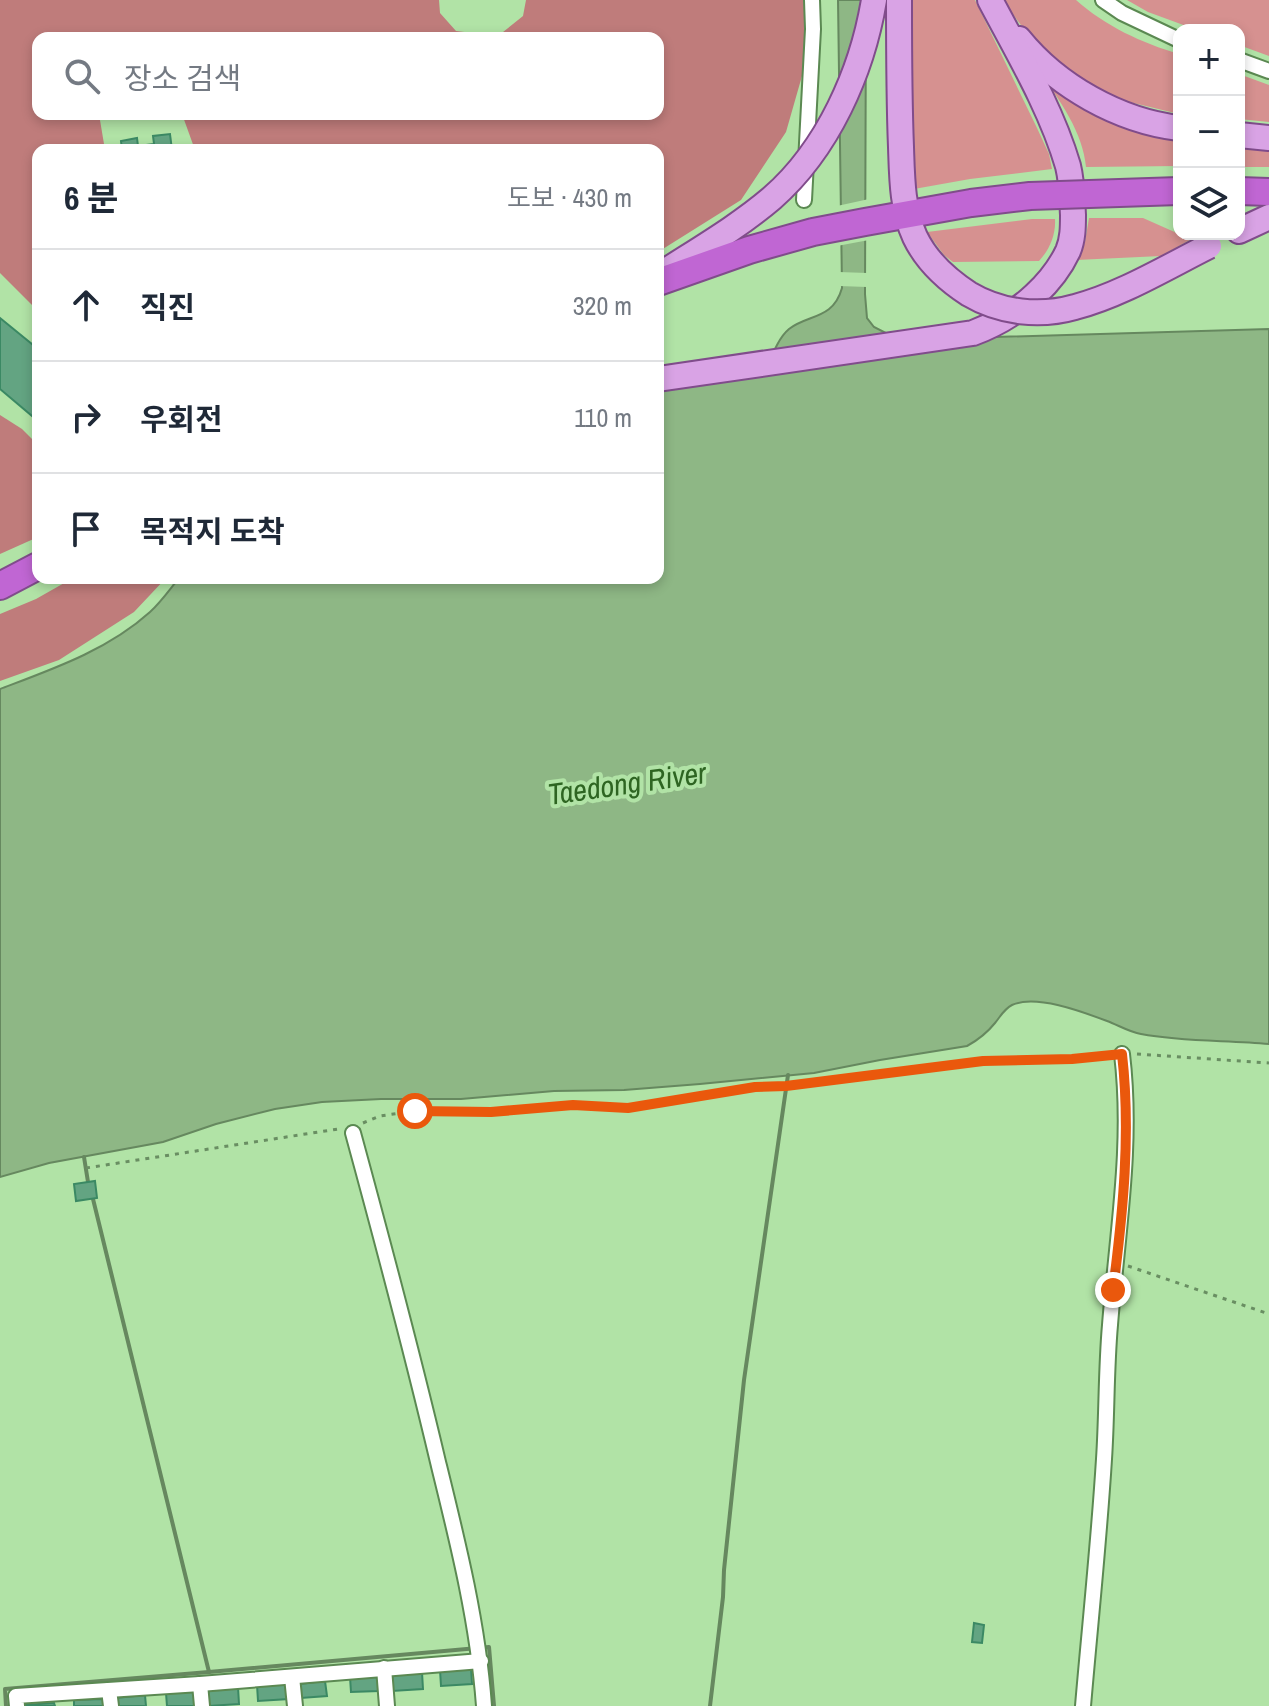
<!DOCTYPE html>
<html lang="ko">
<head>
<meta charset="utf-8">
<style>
	body { margin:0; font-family:"Archivo Narrow","Noto Sans KR",sans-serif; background:#f2f2f3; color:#1f2937 }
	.controls { position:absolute; right:24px; top:24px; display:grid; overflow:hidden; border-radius:16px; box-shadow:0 4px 12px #0003 }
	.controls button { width:72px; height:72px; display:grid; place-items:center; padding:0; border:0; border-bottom:2px solid #e0e1e3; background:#fff; color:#1f2937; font:40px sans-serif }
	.stop { position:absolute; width:24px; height:24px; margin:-18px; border:6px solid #ea580c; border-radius:50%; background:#fff }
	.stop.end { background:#ea580c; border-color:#fff; box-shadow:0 2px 8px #0008 }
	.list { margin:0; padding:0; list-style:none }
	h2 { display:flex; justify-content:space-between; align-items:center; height:104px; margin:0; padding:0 32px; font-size:34px }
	h2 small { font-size:26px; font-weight:400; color:#747a83 }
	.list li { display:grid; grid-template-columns:52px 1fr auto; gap:24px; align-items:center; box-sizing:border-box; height:112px; padding:0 32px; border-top:2px solid #e0e1e3 }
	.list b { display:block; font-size:30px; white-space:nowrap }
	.list em { font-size:26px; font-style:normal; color:#747a83 }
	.icon { flex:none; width:44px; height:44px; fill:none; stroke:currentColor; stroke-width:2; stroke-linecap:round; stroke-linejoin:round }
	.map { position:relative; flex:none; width:1269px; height:1706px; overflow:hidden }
	.search { position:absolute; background:#fff; box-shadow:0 4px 12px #0003; left:32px; top:32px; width:632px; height:88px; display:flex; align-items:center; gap:20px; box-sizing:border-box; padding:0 28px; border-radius:16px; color:#747a83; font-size:30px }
	.panel { position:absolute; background:#fff; box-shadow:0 4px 12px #0003; left:32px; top:144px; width:632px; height:440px; border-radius:16px }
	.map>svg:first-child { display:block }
</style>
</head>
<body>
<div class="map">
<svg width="1269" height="1706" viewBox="0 0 1269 1706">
	<rect width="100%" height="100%" fill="#b1e3a6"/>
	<g fill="#d69190">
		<path d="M909 0H975L1037 128 1049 154 1052 169 970 179 914 189Z"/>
		<path d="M1002 0H1076C1105 26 1142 43 1179 54V114L1117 99 1075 76 1037 46Z"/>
		<path d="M1127 0H1269V56L1239 45V30H1197L1148 12Z"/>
		<path d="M1040 73 1179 138V166L1086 167C1083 133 1060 100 1040 73Z"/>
		<path d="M1239 74 1269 85V122L1239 119Z"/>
		<path d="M1239 147 1269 150V167H1239Z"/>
		<path d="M1089 218H1143L1179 234 1195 237 1161 256 1076 260 1085 242Z"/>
		<path d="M1032 219H1055C1056 234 1050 249 1039 261L953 262 944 255 927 232Z"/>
	</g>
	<g fill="#bf7c7b">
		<path d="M0 0H439L440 13 456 31 498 36 523 16 526 0H804V69L786 132 741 200 658 252V150H195L182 114H658V38H38V114H99L105 150H38V347L36 346V309L0 273Z"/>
		<path d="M0 415 22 429 38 445V537L0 554Z"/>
		<path d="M73 578H166L134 612 59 660 0 681V614L36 599Z"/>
	</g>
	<path fill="#8eb785" stroke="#66885f" stroke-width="2" d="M838 0H866L865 294 867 318 874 327 917 349 995 337 1269 329V1044C1227 1040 1183 1042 1141 1034 1129 1032 1118 1025 1107 1021 1083 1012 1036 994 1012 1005 1004 1009 1000 1017 995 1023 987 1033 978 1040 967 1046L880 1060 814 1073 700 1084 624 1090 554 1091 461 1099H381L322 1102 275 1109 216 1124 163 1142 49 1163 0 1177V689C53 669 108 650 150 612 161 602 170 589 179 578H658V389L765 373C771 359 777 339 789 329 808 314 833 320 842 288Z"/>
	<g fill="#b1e3a6">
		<path d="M869 199V240L837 246V206Z"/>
		<path d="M839 272 867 273V287L839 286Z"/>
	</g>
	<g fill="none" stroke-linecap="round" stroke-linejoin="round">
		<g stroke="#66885f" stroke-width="4">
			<path d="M84 1157 88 1182"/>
			<path d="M93 1199 209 1672 489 1647 494 1706"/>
			<path d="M6 1706 5 1689 209 1672"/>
			<path d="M710 1706 723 1597 724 1570 744 1380 788 1075"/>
		</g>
	</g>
	<g fill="#63a482" stroke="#3b8964" stroke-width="2">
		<path d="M170 134 172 150H122L121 141 137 138 138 146 154 144 153 136Z"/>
		<path d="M0 318 38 349V421L0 389Z"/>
		<path d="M95 1181 97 1198 76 1201 74 1184Z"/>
		<path d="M974 1623 984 1625 982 1643 972 1642Z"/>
		<path d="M471 1668 472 1684 441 1686 440 1670Z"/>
		<path d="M422 1672 423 1689 392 1691 390 1675Z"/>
		<path d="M379 1676V1691L351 1692 350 1677Z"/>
		<path d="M325 1681 327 1696 301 1698 299 1684Z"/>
		<path d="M288 1683 289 1699 258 1701 257 1685Z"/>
		<path d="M238 1687 239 1704 209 1706 207 1690Z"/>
		<path d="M196 1691 197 1706H167L166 1693Z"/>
		<path d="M145 1695 146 1706H116L115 1698Z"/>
		<path d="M103 1699V1706H74V1700Z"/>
		<path d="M54 1703 55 1706H24V1705Z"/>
	</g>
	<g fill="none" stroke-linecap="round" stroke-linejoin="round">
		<g stroke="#5b8952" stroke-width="18">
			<g id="street">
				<path d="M1103 0 1122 13 1179 40"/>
				<path d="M1239 60 1269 71"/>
				<path d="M804 200 813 29 812 0"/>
				<path d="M353 1133C383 1243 412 1352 438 1462 458 1543 478 1623 484 1706"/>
				<path d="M384 1668 387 1706"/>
				<path d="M292 1677 295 1706"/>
				<path d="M200 1684 202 1706"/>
				<path d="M109 1690 111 1706"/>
				<path d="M17 1706 16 1696 200 1684 481 1661"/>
				<path d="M1083 1706C1090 1624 1099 1541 1104 1459 1107 1414 1106 1370 1110 1325 1117 1234 1133 1145 1122 1054"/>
			</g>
		</g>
		<g stroke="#804c8b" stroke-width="28">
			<g id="primary">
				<path d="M1019 39C1057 86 1119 121 1179 128"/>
				<path d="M1239 135 1269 138"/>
				<path d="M1239 231 1269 217"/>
				<path d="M658 379 973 333C997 324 1017 312 1035 295 1049 282 1060 268 1068 251 1073 239 1073 227 1073 215 1072 198 1072 182 1068 166 1051 108 1018 53 990 0"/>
			</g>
		</g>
		<g stroke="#804c8b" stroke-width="30">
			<g id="highway">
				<path d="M1239 191 1269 192"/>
				<path d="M0 586 38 566"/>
			</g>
		</g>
		<g stroke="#698e62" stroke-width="3" stroke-dasharray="4 6" stroke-linecap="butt">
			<path d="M1137 1054 1269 1063"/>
			<path d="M363 1123 380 1116 415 1111 491 1112 573 1105 628 1108 755 1087 786 1086 983 1061 1072 1059 1110 1056"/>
			<path d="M86 1168 338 1129"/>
			<path d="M1128 1266 1269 1314"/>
		</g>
		<use href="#street" stroke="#fff" stroke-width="14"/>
		<use href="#primary" stroke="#d9a3e5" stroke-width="24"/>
		<use href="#highway" stroke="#c066d3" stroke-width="26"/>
		<g stroke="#804c8b" stroke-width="28" stroke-linecap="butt">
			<g id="primary-bridge">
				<path d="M899 0C899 49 899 98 901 147 902 177 902 209 915 237 927 262 946 279 969 294 1001 313 1040 317 1075 307 1121 295 1167 267 1209 246"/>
				<path d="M661 274C698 250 738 227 772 198 828 149 862 72 874 0"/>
			</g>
		</g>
		<g stroke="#804c8b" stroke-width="30" stroke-linecap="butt">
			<path id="highway-bridge" d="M658 282 749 250 813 232 865 222 971 203 1030 196 1179 191"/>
		</g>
		<use href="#primary-bridge" stroke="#d9a3e5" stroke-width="24"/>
		<use href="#highway-bridge" stroke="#c066d3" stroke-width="26"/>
	</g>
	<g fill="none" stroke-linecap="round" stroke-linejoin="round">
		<path stroke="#ea580c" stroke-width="10" d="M415 1111 491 1112 573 1105 628 1108 755 1087 786 1086 983 1061 1072 1059 1122 1054C1131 1133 1123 1212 1113 1290"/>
	</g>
	<g text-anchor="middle" stroke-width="8" stroke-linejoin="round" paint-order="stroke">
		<g font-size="30" font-style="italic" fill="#2e6522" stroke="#b1e3a6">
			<text transform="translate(627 784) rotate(-8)" y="10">Taedong River</text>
		</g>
	</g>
</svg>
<div class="controls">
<button>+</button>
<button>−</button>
<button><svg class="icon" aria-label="layers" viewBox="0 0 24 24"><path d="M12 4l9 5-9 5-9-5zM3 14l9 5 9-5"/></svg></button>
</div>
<div class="stop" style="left:415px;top:1111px"></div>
<div class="stop end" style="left:1113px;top:1290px"></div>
<div class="search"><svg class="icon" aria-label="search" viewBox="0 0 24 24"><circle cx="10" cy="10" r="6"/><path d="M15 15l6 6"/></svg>장소 검색</div>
<section class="panel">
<h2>6 분<small>도보 · 430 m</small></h2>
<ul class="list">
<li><svg class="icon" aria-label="ahead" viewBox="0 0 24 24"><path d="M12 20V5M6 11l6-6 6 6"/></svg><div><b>직진</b></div><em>320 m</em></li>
<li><svg class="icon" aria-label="right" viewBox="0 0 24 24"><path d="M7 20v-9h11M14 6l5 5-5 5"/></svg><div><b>우회전</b></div><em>110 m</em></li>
<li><svg class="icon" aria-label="arrive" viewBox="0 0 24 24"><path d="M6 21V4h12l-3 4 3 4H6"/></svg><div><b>목적지 도착</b></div></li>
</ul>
</section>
</div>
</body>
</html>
